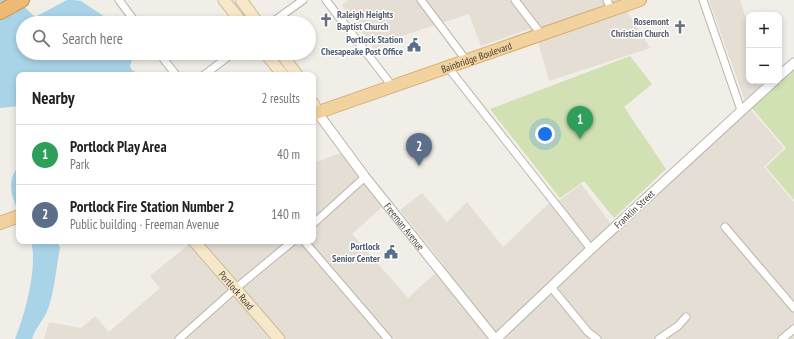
<!DOCTYPE html>
<html lang="en">
<head>
<meta charset="utf-8">
<style>
	body { margin:0; font-family:"PT Sans Narrow",sans-serif; background:#f2f2f2; color:#222 }
	.controls { position:absolute; right:12px; top:12px; display:grid; overflow:hidden; border-radius:8px; box-shadow:0 2px 6px #0003 }
	.controls button { width:36px; height:36px; display:grid; place-items:center; padding:0; border:0; border-bottom:1px solid #e0e0e0; background:#fff; color:#222; font:20px sans-serif }
	.you { position:absolute; left:545px; top:134px; width:14px; height:14px; margin:-10px; border:3px solid #fff; border-radius:50%; background:#1a73e8; box-shadow:0 0 0 6px #1a73e833 }
	.badge { display:grid; place-items:center; width:26px; height:26px; border-radius:50%; background:#b45309; color:#fff; font-size:13px; font-weight:700 }
	.pin { position:absolute; translate:-50% -33px; filter:drop-shadow(0 1px 2px #0008) }
	.pin::after { content:''; position:absolute; top:21px; width:14px; height:12px; background:inherit; clip-path:polygon(0 0,100% 0,50% 100%) }
	.list { margin:0; padding:0; list-style:none }
	h2 { display:flex; justify-content:space-between; align-items:center; height:52px; margin:0; padding:0 16px; font-size:17px }
	h2 small { font-size:13px; font-weight:400; color:#767676 }
	.list li { display:grid; grid-template-columns:26px 1fr auto; gap:12px; align-items:center; box-sizing:border-box; height:60px; padding:0 16px; border-top:1px solid #e0e0e0 }
	.list b { display:block; font-size:15px; white-space:nowrap }
	.list p { margin:0; font-size:13px; white-space:nowrap; color:#767676 }
	.list em { font-size:13px; font-style:normal; color:#767676 }
	.icon { flex:none; width:22px; height:22px; fill:none; stroke:currentColor; stroke-width:2; stroke-linecap:round; stroke-linejoin:round }
	.map { position:relative; flex:none; width:794px; height:339px; overflow:hidden }
	.search { position:absolute; background:#fff; box-shadow:0 2px 6px #0003; left:16px; top:16px; width:300px; height:44px; display:flex; align-items:center; gap:10px; box-sizing:border-box; padding:0 14px; border-radius:22px; color:#767676; font-size:15px }
	.panel { position:absolute; background:#fff; box-shadow:0 2px 6px #0003; left:16px; top:72px; width:300px; height:172px; border-radius:8px }
	.map>svg:first-child { display:block }
</style>
</head>
<body>
<div class="map">
<svg width="794" height="339" viewBox="0 0 794 339">
	<rect width="100%" height="100%" fill="#f1ede7"/>
	<g fill="#e4ded5">
		<path d="M349 0H620L650 48 549 81 538 42 529 29 481 46 469 14 399 37 374 49 342 5Z"/>
		<path d="M709 0H740L746 18 749 17V81H765L745 101Z"/>
		<path d="M750 109 784 148 764 167 794 202V339H44L49 322 81 328 95 316 109 332 160 288 150 276 193 241H313V163L341 153 382 207 352 234 408 298 444 265 400 210 422 193 447 222 467 202 503 247 547 205 561 199 581 184 617 232Z"/>
	</g>
	<g fill="#d1e1b4">
		<path d="M630 56 652 84 624 107 666 169 614 218 584 181 560 198 490 109Z"/>
		<path d="M794 68V200L766 167 786 148 751 107Z"/>
	</g>
	<g fill="#a9d4e7">
		<path d="M0 0H17L35 17 67 0H74L81 1 114 23H23V53H133V57L130 66 131 69 139 75H19V106L0 108Z"/>
		<path d="M19 166V212C11 197 6 180 19 166Z"/>
		<path d="M31 241H58L60 248C56 268 55 289 48 309 44 320 35 328 32 339H15C25 315 38 266 31 241Z"/>
	</g>
	<g fill="none" stroke-linecap="round" stroke-linejoin="round">
		<g stroke="#bbb4aa" stroke-width="9">
			<g id="minor">
				<path d="M119 0 136 23"/>
				<path d="M326 0 392 86"/>
				<path d="M421 0 466 60"/>
				<path d="M515 0 541 34"/>
				<path d="M607 0 611 10"/>
				<path d="M703 0 741 110"/>
				<path d="M274 21 303 0"/>
				<path d="M159 53 176 75"/>
				<path d="M447 66 591 249"/>
				<path d="M204 75 233 53"/>
				<path d="M313 224 365 177"/>
				<path d="M725 227 794 308"/>
				<path d="M304 241 388 339"/>
				<path d="M551 287 588 332 597 339"/>
				<path d="M179 339 235 289 293 241"/>
				<path d="M659 339 678 326 686 317"/>
				<path d="M782 339 794 329"/>
			</g>
		</g>
		<g stroke="#bbb4aa" stroke-width="11">
			<g id="tertiary">
				<path d="M779 76 794 63"/>
				<path id="s1" d="M317 112 365 177 495 339"/>
				<path d="M496 339 591 249 774 81"/>
			</g>
		</g>
		<g stroke="#ccba9b" stroke-width="13">
			<g id="secondary">
				<path d="M224 0 242 23"/>
				<path d="M241 0 258 23"/>
				<path d="M265 53 283 75"/>
				<path d="M281 53 297 75"/>
				<path d="M313 103 317 112"/>
				<path id="s2" d="M194 241 279 339"/>
			</g>
		</g>
		<g stroke="#d5ad70" stroke-width="14">
			<g id="primary">
				<path id="s3" d="M313 114 640 0"/>
				<path d="M0 223 19 216"/>
			</g>
		</g>
		<g stroke="#cb8e47" stroke-width="16">
			<path id="motorway" d="M0 12 22 0"/>
		</g>
		<use href="#minor" stroke="#fff" stroke-width="7"/>
		<use href="#tertiary" stroke="#fff" stroke-width="9"/>
		<use href="#secondary" stroke="#f8e8ca" stroke-width="11"/>
		<use href="#primary" stroke="#f2d29e" stroke-width="12"/>
		<use href="#motorway" stroke="#edba76" stroke-width="14"/>
	</g>
	<defs>
		<g id="church-bare" transform="scale(1.08)"><path d="M-1.2-6h2.4v3.5h3.3v2.4h-3.3V6h-2.4V-.1h-3.3v-2.4h3.3Z" fill="#6b7280" stroke="#fff" stroke-width="2.5" paint-order="stroke"/></g>
		<g id="civic-bare" transform="scale(1.08)"><path d="M-.6-6.5H3V-4.5H.6V-3L4-1V1h2V6H-6V1h2V-1L-.6-3ZM-1.2 2.5V6h2.4V2.5Z" fill="#5c6f8a" stroke="#fff" stroke-width="2.5" paint-order="stroke"/></g>
	</defs>
	<g fill-rule="evenodd">
		<use href="#church-bare" x="326" y="20"/>
		<use href="#church-bare" x="680" y="27"/>
		<use href="#civic-bare" x="414" y="45"/>
		<use href="#civic-bare" x="391" y="252"/>
	</g>
	<g text-anchor="middle" stroke-width="3" stroke-linejoin="round" paint-order="stroke">
		<g font-size="10" font-weight="bold" fill="#5b616d" stroke="#fff" text-anchor="start">
			<text x="337" y="18">Raleigh Heights<tspan x="337" dy="12">Baptist Church</tspan></text>
			<text x="669" y="25" text-anchor="end">Rosemont<tspan x="669" dy="12">Christian Church</tspan></text>
		</g>
		<g font-size="10" font-weight="bold" fill="#4e5e75" stroke="#fff" text-anchor="end">
			<text x="403" y="43">Portlock Station<tspan x="403" dy="12">Chesapeake Post Office</tspan></text>
			<text x="380" y="250">Portlock<tspan x="380" dy="12">Senior Center</tspan></text>
		</g>
		<g font-size="10" fill="#433d36" stroke="#fff">
			<text dy="4" stroke="none"><textPath href="#s3" startOffset="173">Bainbridge Boulevard</textPath></text>
			<text transform="translate(634 209) rotate(-43)" y="4">Franklin Street</text>
			<text dy="4" stroke="none"><textPath href="#s1" startOffset="144">Freeman Avenue</textPath></text>
			<text dy="4" stroke="none"><textPath href="#s2" startOffset="65">Portlock Road</textPath></text>
		</g>
	</g>
</svg>
<div class="controls">
<button>+</button>
<button>−</button>
</div>
<div class="you"></div>
<div class="pin badge" style="left:580px;top:139px;background:#2e9e5b">1</div>
<div class="pin badge" style="left:419px;top:166px;background:#5c6f8a">2</div>
<div class="search"><svg class="icon" aria-label="search" viewBox="0 0 24 24"><circle cx="10" cy="10" r="6"/><path d="M15 15l6 6"/></svg>Search here</div>
<section class="panel">
<h2>Nearby<small>2 results</small></h2>
<ul class="list">
<li><span class="badge" style="background:#2e9e5b">1</span><div><b>Portlock Play Area</b><p>Park</p></div><em>40 m</em></li>
<li><span class="badge" style="background:#5c6f8a">2</span><div><b>Portlock Fire Station Number 2</b><p>Public building · Freeman Avenue</p></div><em>140 m</em></li>
</ul>
</section>
</div>
</body>
</html>
